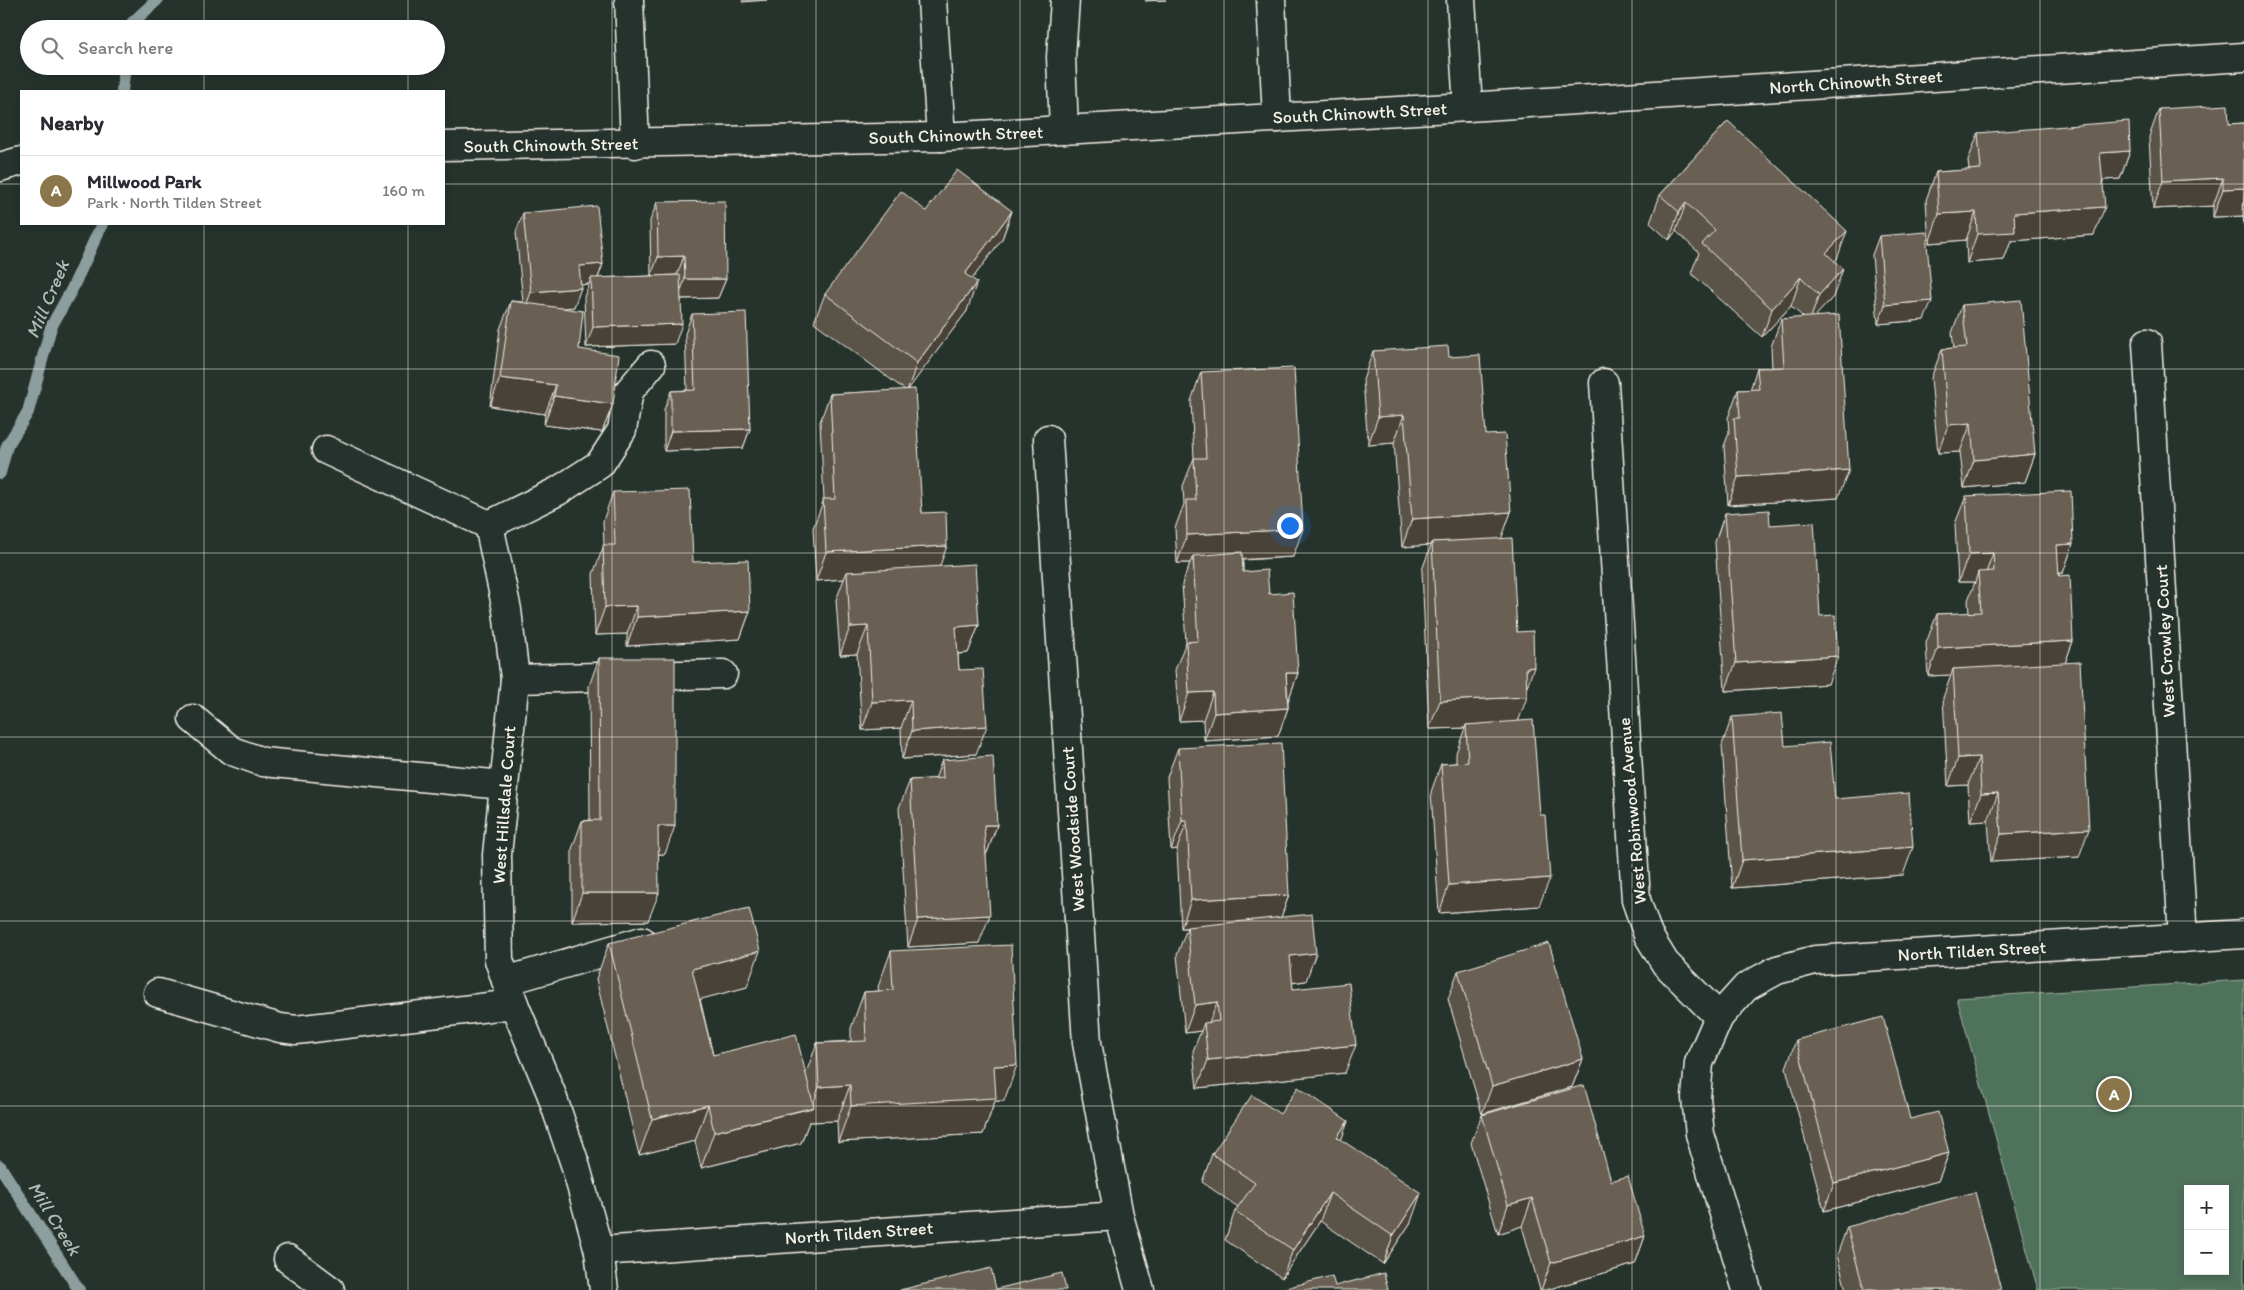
<!DOCTYPE html>
<html lang="en">
<head>
<meta charset="utf-8">
<style>
	body { margin:0; font-family:Itim,sans-serif; background:#f2f2f3; color:#2b2b33 }
	.controls { position:absolute; right:15px; bottom:15px; display:grid; overflow:hidden; border-radius:0px; box-shadow:0 2px 8px #0003 }
	.controls button { width:45px; height:45px; display:grid; place-items:center; padding:0; border:0; border-bottom:1px solid #e1e1e2; background:#fff; color:#2b2b33; font:25px sans-serif }
	.you { position:absolute; left:1289px; top:525px; width:18px; height:18px; margin:-12px; border:4px solid #fff; border-radius:50%; background:#1a73e8; box-shadow:0 0 0 8px #1a73e833 }
	.badge { display:grid; place-items:center; width:32px; height:32px; border-radius:50%; background:#8a764a; color:#fff; font-size:16px; font-weight:700 }
	.pin { position:absolute; translate:-50% -50%; border:2px solid #fff; box-shadow:0 1px 5px #0006 }
	.list { margin:0; padding:0; list-style:none }
	h2 { display:flex; justify-content:space-between; align-items:center; height:65px; margin:0; padding:0 20px; font-size:21px }
	h2 small { font-size:16px; font-weight:400; color:#7c7c81 }
	.list li { display:grid; grid-template-columns:32px 1fr auto; gap:15px; align-items:center; box-sizing:border-box; height:70px; padding:0 20px; border-top:1px solid #e1e1e2 }
	.list b { display:block; font-size:19px; white-space:nowrap }
	.list p { margin:0; font-size:16px; white-space:nowrap; color:#7c7c81 }
	.list em { font-size:16px; font-style:normal; color:#7c7c81 }
	.icon { flex:none; width:28px; height:28px; fill:none; stroke:currentColor; stroke-width:2; stroke-linecap:round; stroke-linejoin:round }
	.map { position:relative; flex:none; width:2244px; height:1290px; overflow:hidden }
	.search { position:absolute; background:#fff; box-shadow:0 2px 8px #0003; left:20px; top:20px; width:425px; height:55px; display:flex; align-items:center; gap:12px; box-sizing:border-box; padding:0 18px; border-radius:28px; color:#7c7c81; font-size:19px }
	.panel { position:absolute; background:#fff; box-shadow:0 2px 8px #0003; left:20px; top:90px; width:425px; height:135px; border-radius:0px }
	.map>svg:first-child { display:block }
</style>
</head>
<body>
<div class="map">
<svg width="2244" height="1290" viewBox="0 0 2244 1290">
	<rect width="100%" height="100%" fill="#26332d"/>
	<filter id="ink" filterUnits="userSpaceOnUse"><feTurbulence type="fractalNoise" baseFrequency=".02" numOctaves="2"/><feDisplacementMap in="SourceGraphic" scale="10" xChannelSelector="R" yChannelSelector="G"/><feConvolveMatrix kernelMatrix="1 2 1 2 8 2 1 2 1" color-interpolation-filters="sRGB"/></filter>
	<g filter="url(#ink)">
		<path fill="#50725c" stroke="#a2b2a2" fill-rule="evenodd" d="M2244 980V1290H2038L1957 998ZM2188 1189H2225V1271H2188Z"/>
		<g fill="none" stroke-linecap="round" stroke-linejoin="round">
			<g stroke="#8c9f9e" stroke-width="12">
				<path d="M131 29 132 23 157 0"/>
				<path d="M122 91 125 66"/>
				<path d="M0 473 7 446 28 412 51 327 72 289 102 224"/>
				<path d="M0 1166 79 1290"/>
			</g>
			<g stroke="#f4f1e8" stroke-width="31">
				<g id="minor">
					<path d="M629 0 635 144"/>
					<path d="M932 0 941 137"/>
					<path d="M1271 0 1277 118"/>
					<path d="M1461 0 1468 107"/>
					<path d="M1064 130 1061 57 1065 0"/>
					<path d="M444 146 941 137 1468 107 2244 57"/>
					<path d="M0 167 21 161"/>
					<path d="M2147 343 2183 938"/>
					<path d="M1604 383 1636 900 1648 935 1665 963 1719 1017 1699 1063 1696 1098 1700 1134 1747 1290"/>
					<path d="M1048 439 1087 1043 1119 1216 1140 1290"/>
					<path d="M326 450 489 525"/>
					<path d="M489 525 507 610 515 679 497 855 499 960 514 1004 551 1093 575 1164 599 1251 604 1290"/>
					<path d="M489 525 558 491 600 464 622 430 629 391 651 365"/>
					<path d="M515 679 723 674"/>
					<path d="M193 719 232 751 263 762 503 785"/>
					<path d="M506 981 642 941"/>
					<path d="M158 993 280 1028 296 1030 514 1004"/>
					<path d="M1719 1017 1746 987 1777 970 1815 960 2244 934"/>
					<path d="M599 1251 1119 1216"/>
					<path d="M288 1259 330 1290"/>
				</g>
			</g>
			<use href="#minor" stroke="#26332d" stroke-width="28"/>
		</g>
		<g fill="#5a5347" stroke="#f4f1e8">
			<path d="M2159 109 2229 124 2244 123V226L2243 216 2213 217V206L2153 209 2149 137Z"/>
			<path d="M1728 121 1837 259 1835 261 1833 297 1814 317 1838 498 1728 505 1724 446 1729 433 1728 418 1738 390H1750L1757 368H1772L1771 347 1781 319 1804 318 1791 306 1762 337 1691 273 1699 253 1676 231 1669 240 1650 223 1660 195Z"/>
			<path d="M1978 133 2130 151 2120 179 2103 180 2094 235 2011 241 2004 260 1967 263 1966 240 1929 243 1926 200 1936 172 1969 170 1968 161Z"/>
			<path d="M657 202 726 279 718 298 681 299 675 344 586 347 584 297 589 284 580 285 574 307 564 308 579 349 613 404 602 432 544 425 545 414 490 406 500 329 511 301 523 302 516 232 523 213 603 264 598 278 651 276 650 221Z"/>
			<path d="M926 211H1012L1002 239 972 279 967 311 908 389 922 513 940 566 979 625 968 653 958 654 959 670 976 754 902 759 901 728 862 730 857 654 840 655 836 600 844 579 816 581 813 528 824 499 820 422 830 394 905 390 814 322 825 294Z"/>
			<path d="M1879 236 1924 320 1878 324 1872 255Z"/>
			<path d="M1962 305 2035 454 2025 482 1964 488 1960 452 1938 453 1931 378 1942 349 1954 348 1952 333Z"/>
			<path d="M692 314 750 429 743 448 664 451V410L671 391 687 390 685 334Z"/>
			<path d="M1373 351 1449 357 1486 435 1511 512 1501 538 1527 688 1518 721 1539 906 1439 913 1431 792 1441 764 1456 763V753L1465 728 1429 729 1422 570 1431 545 1402 547 1394 443 1368 445 1363 380Z"/>
			<path d="M1201 372 1293 557 1243 560V572L1269 594 1298 673 1288 701V708L1278 736 1204 741 1203 720 1179 721 1175 670 1186 642 1182 584 1190 563H1177L1175 528 1184 504 1183 486 1194 458 1191 401Z"/>
			<path d="M613 492 750 611 740 639 627 646V634L595 635 593 574 604 545 603 521Z"/>
			<path d="M1966 496 2073 544 2063 573H2059L2073 641 2065 663 2079 857 1991 862 1988 821 1970 822 1968 785 1948 786 1943 698 1951 675 1928 676 1926 643 1937 614 1969 613 1968 600 1975 582H1958L1955 524Z"/>
			<path d="M1725 513 1770 525 1820 616 1828 684 1725 691 1715 542Z"/>
			<path d="M599 658 665 854H658L648 921 572 922V849L582 821 590 820 589 686Z"/>
			<path d="M1732 717 1785 746 1835 799 1903 875 1732 888 1722 745Z"/>
			<path d="M1178 748 1289 895 1281 917 1306 981 1292 983 1293 989 1345 1073 1197 1088 1193 1051 1201 1031 1185 1033 1177 955 1187 928H1181L1177 849 1171 850 1167 777Z"/>
			<path d="M942 760 997 825 987 853H986L979 943 908 947 899 808 910 780 935 779Z"/>
			<path d="M609 943 747 987 700 999 713 1055 806 1073 817 1043 851 1041V1028L864 992 879 991 878 987 891 951 1004 1101H995L983 1134 838 1142 837 1121 809 1122 801 1143 701 1168 695 1141 639 1155 596 979Z"/>
			<path d="M1458 971 1583 1059 1572 1087 1482 1114 1448 999Z"/>
			<path d="M1796 1040 1910 1119 1949 1153 1938 1181 1824 1211 1786 1068Z"/>
			<path d="M1280 1114 1348 1121 1341 1140 1411 1222 1383 1264 1320 1221 1282 1278 1225 1240 1235 1211 1238 1207 1202 1182 1212 1154Z"/>
			<path d="M1482 1115 1645 1236 1635 1264 1546 1290H1540L1522 1226 1498 1234 1471 1143Z"/>
			<path d="M1847 1227 2001 1290H1846L1837 1255Z"/>
		</g>
		<g fill="#4a4339" stroke="#f4f1e8">
			<path d="M743 0H767L742 2Z"/>
			<path d="M1146 0H1166L1145 1Z"/>
			<path d="M2130 151 2120 179 2090 181 2100 153Z"/>
			<path d="M2223 178 2213 206 2153 209 2163 181Z"/>
			<path d="M2244 188 2243 216 2213 217 2223 189Z"/>
			<path d="M1686 203 1676 231 1669 240 1679 212Z"/>
			<path d="M2105 207 2094 235 2011 241 2004 260 1967 263 1977 234 2014 213Z"/>
			<path d="M1012 211 1002 239 955 302 965 274Z"/>
			<path d="M1976 212 1966 240 1929 243 1939 214Z"/>
			<path d="M1847 231 1837 259 1816 281 1826 253Z"/>
			<path d="M684 256 677 275 651 276 658 257Z"/>
			<path d="M603 264 596 283 591 278 589 284 572 286 579 266Z"/>
			<path d="M1843 269 1833 297 1809 323 1819 295Z"/>
			<path d="M1801 277 1791 306 1762 337 1772 309Z"/>
			<path d="M685 279H726L718 298 678 299Z"/>
			<path d="M977 282 967 311 907 391 917 363Z"/>
			<path d="M581 288 574 307 524 312 531 292Z"/>
			<path d="M1932 301 1924 320 1878 324 1885 305Z"/>
			<path d="M682 324 675 344 586 347 593 327Z"/>
			<path d="M500 378 556 385 545 414 490 406Z"/>
			<path d="M554 396 613 404 602 432 544 425Z"/>
			<path d="M1404 415 1394 443 1368 445 1378 417Z"/>
			<path d="M1971 423 1960 452 1938 453 1948 425Z"/>
			<path d="M750 429 743 448 664 451 671 431Z"/>
			<path d="M2035 454 2025 482 1964 488 1974 460Z"/>
			<path d="M1849 470 1838 498 1728 505 1738 477Z"/>
			<path d="M1511 512 1501 540 1432 542 1431 545 1402 547 1412 519Z"/>
			<path d="M1303 529 1293 557 1193 562V556L1190 563H1177L1187 535Z"/>
			<path d="M2073 544 2063 573H2047L2057 545Z"/>
			<path d="M947 546 937 574 847 572 844 579 816 581 826 552Z"/>
			<path d="M1993 553 1983 581 1978 572 1975 582H1958L1969 554Z"/>
			<path d="M637 606 627 634 595 635 605 607Z"/>
			<path d="M750 611 740 639 627 646 637 617Z"/>
			<path d="M979 625 968 653 945 655 956 627Z"/>
			<path d="M868 626 857 654 840 655 850 627Z"/>
			<path d="M2073 641 2063 669H1953L1951 675 1928 676 1938 648Z"/>
			<path d="M1838 656 1828 684 1725 691 1736 663Z"/>
			<path d="M1534 667 1524 695 1526 668Z"/>
			<path d="M1286 673H1298L1288 701Z"/>
			<path d="M1213 692 1203 720 1179 721 1189 693Z"/>
			<path d="M1527 697 1517 725H1466L1465 728 1429 729 1440 701Z"/>
			<path d="M911 700 901 728 862 730 872 702Z"/>
			<path d="M1288 708 1278 736 1204 741 1214 713Z"/>
			<path d="M987 726 976 754 902 759 912 731Z"/>
			<path d="M1979 757 1968 785 1948 786 1958 758Z"/>
			<path d="M1998 793 1988 821 1970 822 1981 794Z"/>
			<path d="M1182 821H1187L1177 849 1171 850Z"/>
			<path d="M984 825H997L987 853H973Z"/>
			<path d="M658 826H675L665 854H648Z"/>
			<path d="M2089 829 2079 857 1991 862 2001 834Z"/>
			<path d="M1913 847 1903 875 1732 888 1742 860Z"/>
			<path d="M1550 878 1539 906 1439 913 1449 885Z"/>
			<path d="M582 893H659L648 921 572 922Z"/>
			<path d="M1289 895 1279 923 1181 928 1191 900Z"/>
			<path d="M990 915 979 943 908 947 918 919Z"/>
			<path d="M760 951 747 987 679 1005 692 969Z"/>
			<path d="M1316 953 1306 981 1280 984 1290 956Z"/>
			<path d="M1217 1002 1206 1030 1204 1023 1201 1031 1185 1033 1195 1005Z"/>
			<path d="M1356 1045 1345 1073 1197 1088 1208 1060Z"/>
			<path d="M1583 1059 1572 1087 1482 1114 1492 1086Z"/>
			<path d="M1017 1065 1004 1101H995L983 1134 838 1142 851 1106 994 1066Z"/>
			<path d="M850 1085 837 1121 809 1122 801 1143 701 1168 714 1132 812 1108 819 1087Z"/>
			<path d="M708 1105 695 1141 639 1155 652 1119Z"/>
			<path d="M1348 1121 1338 1149 1337 1137Z"/>
			<path d="M1949 1153 1938 1181 1824 1211 1834 1183Z"/>
			<path d="M1330 1193 1320 1221 1282 1278 1293 1250Z"/>
			<path d="M1421 1193 1411 1222 1383 1264 1393 1236Z"/>
			<path d="M1532 1198 1522 1226 1498 1234 1508 1205Z"/>
			<path d="M1645 1236 1635 1264 1546 1290H1541L1551 1263Z"/>
		</g>
		<g fill="#696052" stroke="#f4f1e8">
			<path d="M2228 105 2229 124 2244 123V188L2223 189V178L2163 181 2159 109Z"/>
			<path d="M1728 121 1847 231 1826 253 1843 269 1819 295 1801 277 1772 309 1702 244 1715 230 1686 203 1679 212 1660 195Z"/>
			<path d="M2129 121 2130 151 2100 153 2105 207 2014 213 2015 232 1977 234 1976 212 1939 214 1936 172 1981 169 1978 133Z"/>
			<path d="M957 170 1012 211 965 274 977 282 917 363 825 294 901 191 926 211Z"/>
			<path d="M725 201 726 279H685L684 256 658 257 657 202Z"/>
			<path d="M597 206 603 264 579 266 581 288 531 292 523 213Z"/>
			<path d="M1926 232 1932 301 1885 305 1879 236Z"/>
			<path d="M680 275 682 324 593 327 591 278Z"/>
			<path d="M2021 300 2035 454 1974 460 1971 423 1948 425 1942 349 1967 347 1962 305Z"/>
			<path d="M511 301 583 311 579 349 619 355 613 404 554 396 556 385 500 378Z"/>
			<path d="M746 312 750 429 671 431V391L695 390 692 314Z"/>
			<path d="M1839 315 1849 470 1738 477 1734 418H1740L1738 390 1759 389 1757 368 1784 367 1781 319Z"/>
			<path d="M1448 346 1449 357 1480 355 1486 435 1505 434 1511 512 1412 519 1404 415 1378 417 1373 351Z"/>
			<path d="M1294 368 1303 529 1187 535 1186 500H1196L1194 458H1206L1201 372Z"/>
			<path d="M915 389 922 513 946 512 947 546 826 552 823 499H835L830 394Z"/>
			<path d="M690 490 693 562 748 560 750 611 637 617V606L605 607 603 545H615L613 492Z"/>
			<path d="M2071 491 2073 544 2057 545 2059 576 2070 575 2073 641 1938 648 1937 614 1981 612 1978 572 1994 571 1993 553 1969 554 1966 496Z"/>
			<path d="M1769 510 1770 525 1814 522 1820 616 1835 615 1838 656 1736 663 1725 513Z"/>
			<path d="M1512 538 1517 632 1533 631 1534 667 1526 668 1527 697 1440 701 1432 542Z"/>
			<path d="M1242 552 1243 572 1267 570 1269 594 1293 592 1298 673H1286L1288 708 1214 713 1213 692 1189 693 1186 642 1198 641 1193 556Z"/>
			<path d="M975 564 979 625 956 627 959 670 983 669 987 726 912 731 911 700 872 702 868 626 850 627 847 572Z"/>
			<path d="M599 658H675V826H658L659 893H582V821L600 820Z"/>
			<path d="M2080 662 2089 829 2001 834 1998 793 1981 794 1979 757 1958 758 1953 669Z"/>
			<path d="M1782 713 1785 746 1830 742 1835 799 1909 793 1913 847 1742 860 1732 717Z"/>
			<path d="M1533 720 1540 815H1545L1550 878 1449 885 1441 764 1468 762 1466 725Z"/>
			<path d="M1281 743 1289 895 1191 900 1187 821H1182L1178 748Z"/>
			<path d="M993 756 997 825H984L990 915 918 919 910 780 943 778 942 760Z"/>
			<path d="M749 908 760 951 692 969 713 1055 796 1034 814 1107 714 1132 708 1105 652 1119 609 943Z"/>
			<path d="M1312 914 1316 953 1290 956 1293 989 1349 983 1356 1045 1208 1060 1204 1023 1219 1021 1217 1002 1195 1005 1187 927Z"/>
			<path d="M1549 943 1583 1059 1492 1086 1458 971Z"/>
			<path d="M1011 945 1017 1065 994 1066 996 1098 851 1106 850 1085 819 1087 817 1043 866 1041 864 992 893 990 891 951Z"/>
			<path d="M1883 1017 1910 1119 1938 1112 1949 1153 1834 1183 1796 1040Z"/>
			<path d="M1584 1085 1611 1181 1628 1176 1645 1236 1551 1263 1532 1198 1508 1205 1482 1115Z"/>
			<path d="M1298 1087 1348 1121 1337 1137 1421 1193 1393 1236 1330 1193 1293 1250 1235 1211 1255 1183 1212 1154 1252 1095 1280 1114Z"/>
			<path d="M1975 1192 2001 1290H1900L1899 1288 1890 1290H1864L1847 1227Z"/>
			<path d="M991 1268 996 1289 1062 1273 1066 1290H900Z"/>
			<path d="M1384 1273 1388 1290H1278L1332 1276 1335 1286Z"/>
		</g>
	</g>
	<path fill="none" stroke="#f4f1e8" stroke-width="1" stroke-opacity="0.55" d="M204 0V29M408 0V29M612 0V1290M816 0V1290M1020 0V1290M1224 0V1290M1428 0V1290M1632 0V1290M1836 0V1290M2040 0V1290M204 66V91M408 66V91M0 184H21M444 184H2244M204 224V1290M408 224V1290M0 369H2244M0 553H2244M0 737H2244M0 921H2244M0 1106H2244"/>
	<g text-anchor="middle" stroke-width="4.5" stroke-linejoin="round" paint-order="stroke">
		<g font-size="18" fill="#f4f1e8" stroke="#26332d">
			<text transform="translate(1856 82) rotate(-4)" y="6">North Chinowth Street</text>
			<text transform="translate(1360 113) rotate(-3)" y="6">South Chinowth Street</text>
			<text transform="translate(956 135) rotate(-2)" y="6">South Chinowth Street</text>
			<text transform="translate(551 145) rotate(-1)" y="6">South Chinowth Street</text>
			<text transform="translate(2165 641) rotate(-93)" y="6">West Crowley Court</text>
			<text transform="translate(504 805) rotate(-86)" y="6">West Hillsdale Court</text>
			<text transform="translate(1632 811) rotate(-95)" y="6">West Robinwood Avenue</text>
			<text transform="translate(1073 829) rotate(-94)" y="6">West Woodside Court</text>
			<text transform="translate(1972 951) rotate(-3)" y="6">North Tilden Street</text>
			<text transform="translate(859 1233) rotate(-4)" y="6">North Tilden Street</text>
		</g>
		<g font-size="19" font-style="italic" fill="#aebbb6" stroke="#26332d">
			<text transform="translate(47 299) rotate(-67)" y="7">Mill Creek</text>
			<text transform="translate(55 1218) rotate(58)" y="7">Mill Creek</text>
		</g>
	</g>
</svg>
<div class="controls">
<button>+</button>
<button>−</button>
</div>
<div class="you"></div>
<div class="pin badge" style="left:2114px;top:1094px">A</div>
<div class="search"><svg class="icon" aria-label="search" viewBox="0 0 24 24"><circle cx="10" cy="10" r="6"/><path d="M15 15l6 6"/></svg>Search here</div>
<section class="panel">
<h2>Nearby<small></small></h2>
<ul class="list">
<li><span class="badge">A</span><div><b>Millwood Park</b><p>Park · North Tilden Street</p></div><em>160 m</em></li>
</ul>
</section>
</div>
</body>
</html>
